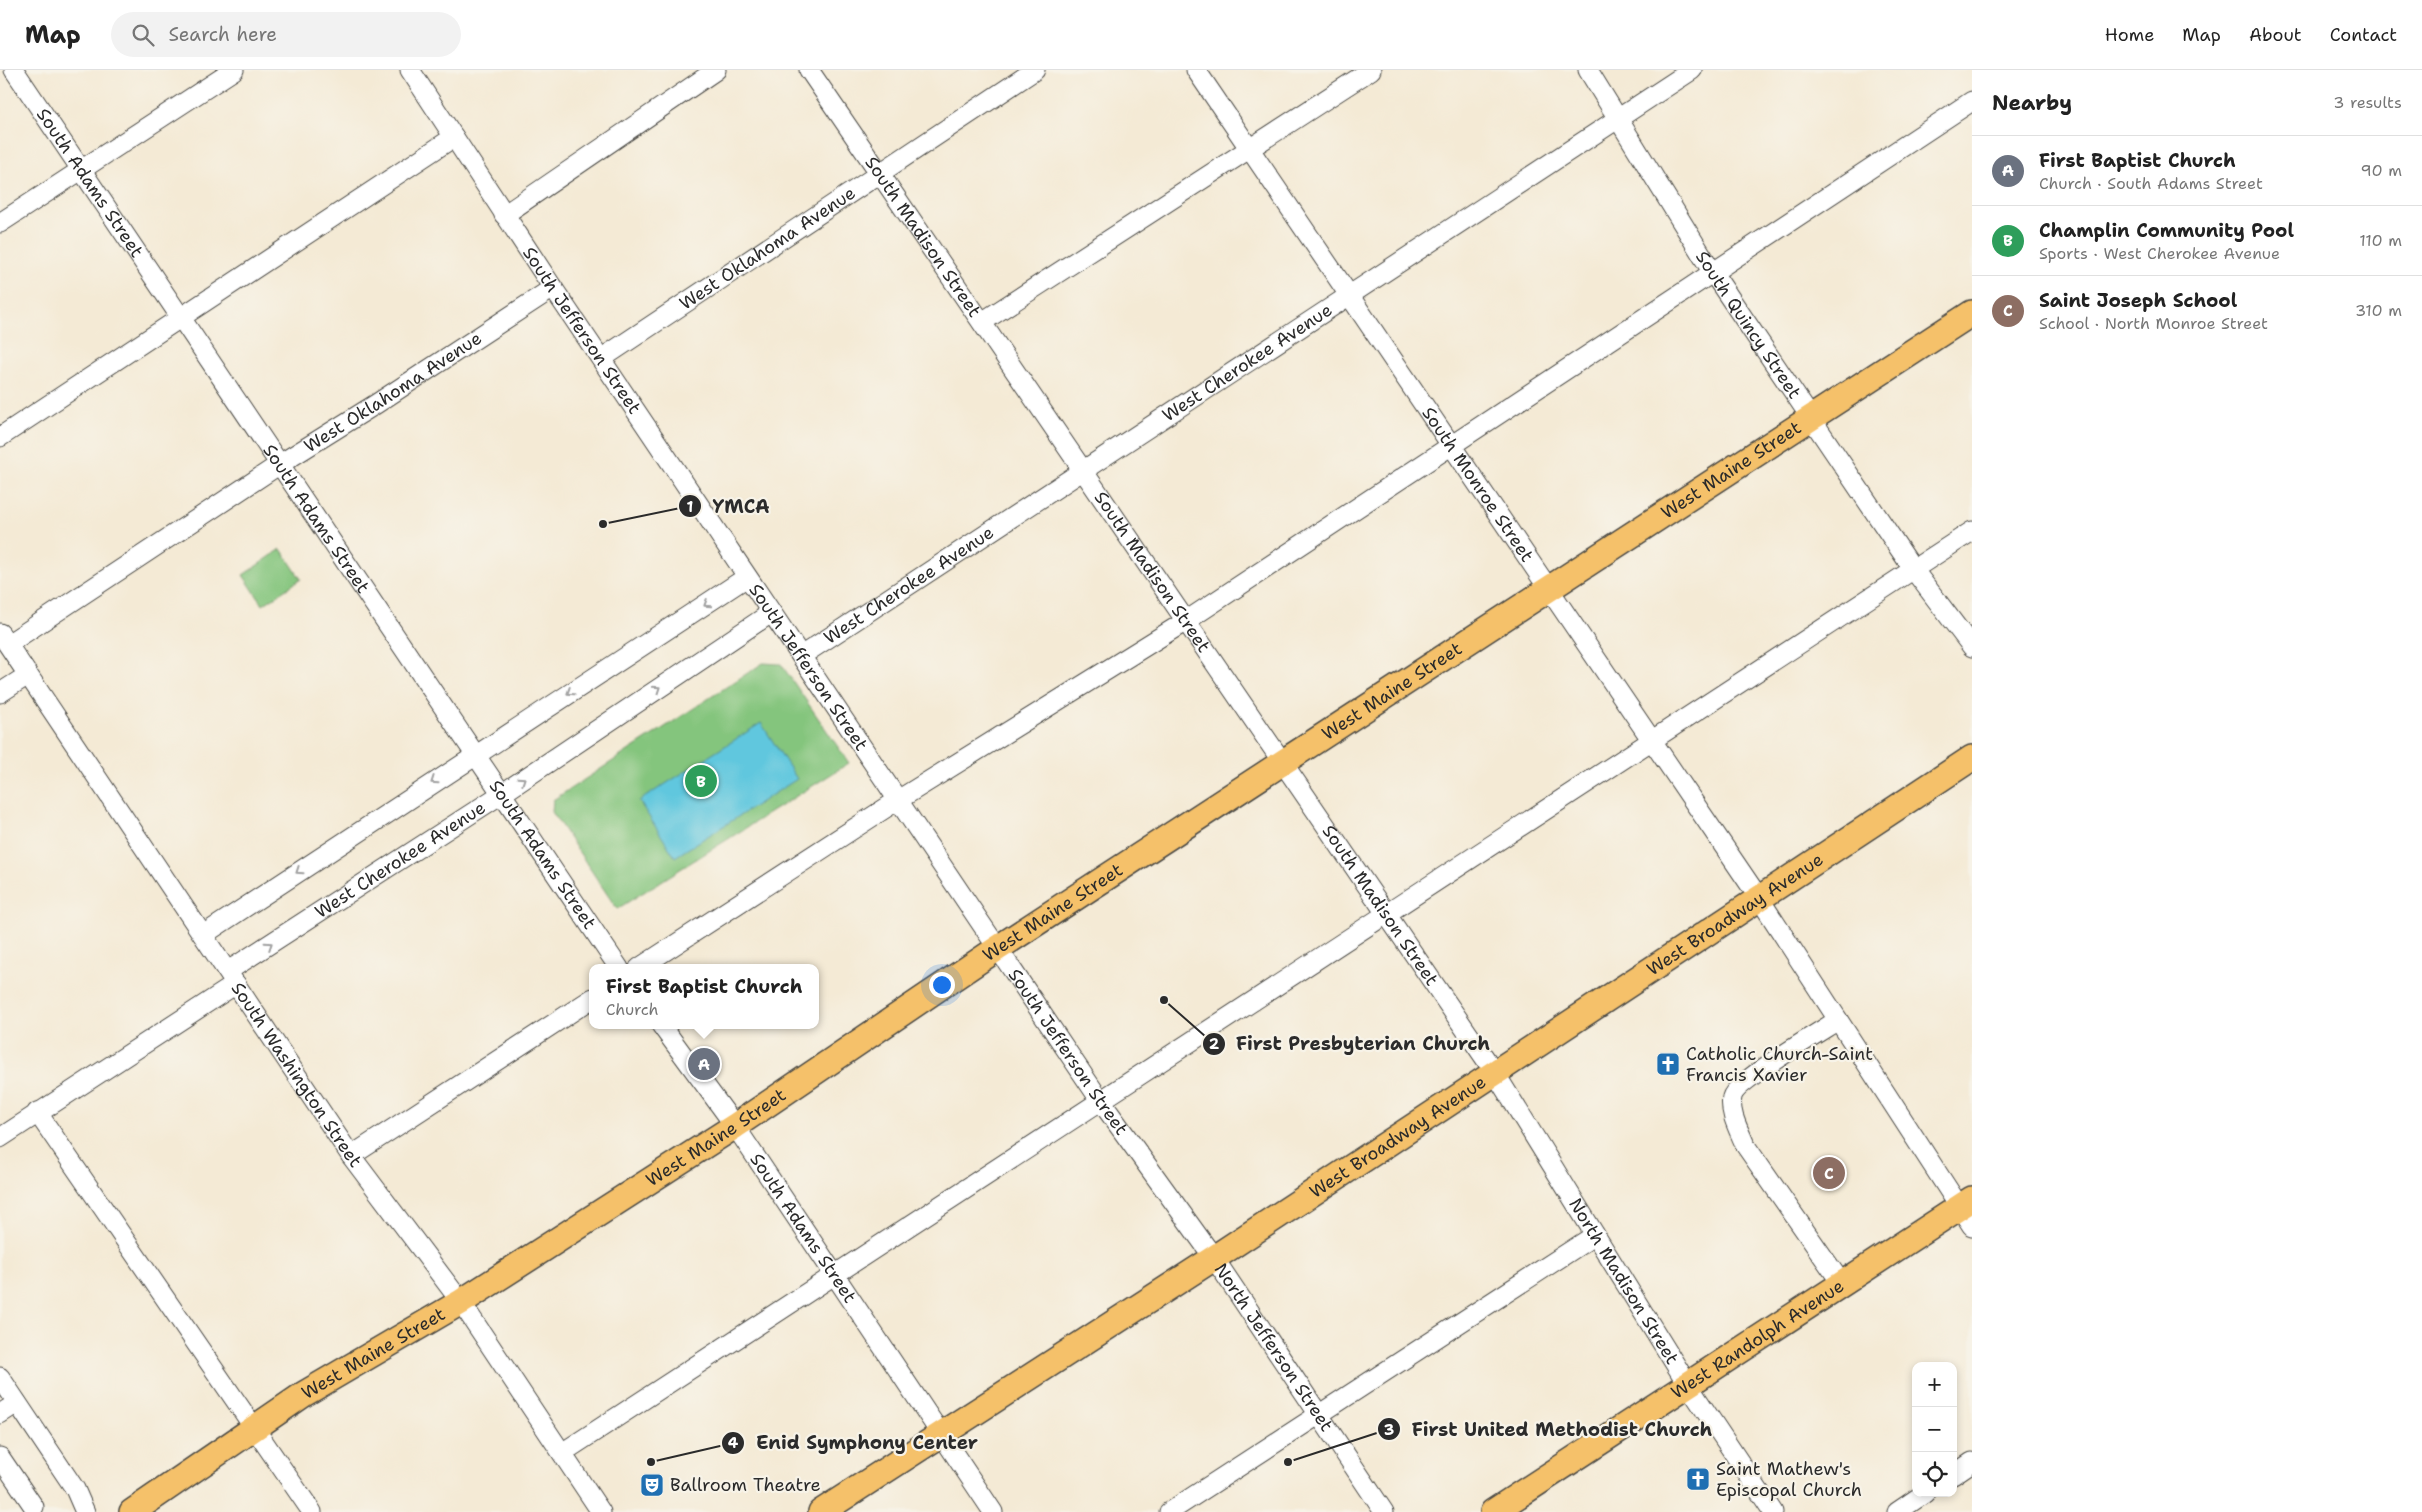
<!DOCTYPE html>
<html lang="en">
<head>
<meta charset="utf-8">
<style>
	body { margin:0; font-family:"Shantell Sans",sans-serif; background:#f2f2f2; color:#222 }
	.controls { position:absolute; right:15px; bottom:15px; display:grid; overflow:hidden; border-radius:10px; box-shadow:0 2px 8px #0003 }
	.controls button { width:45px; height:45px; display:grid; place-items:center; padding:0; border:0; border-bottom:1px solid #e0e0e0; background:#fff; color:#222; font:25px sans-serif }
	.you { position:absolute; left:941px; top:914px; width:18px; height:18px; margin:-12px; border:4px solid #fff; border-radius:50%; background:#1a73e8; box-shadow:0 0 0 8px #1a73e833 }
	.badge { display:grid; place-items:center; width:32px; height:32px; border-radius:50%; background:#1f6fb2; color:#fff; font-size:16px; font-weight:700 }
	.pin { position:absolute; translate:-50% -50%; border:2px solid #fff; box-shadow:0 1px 5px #0006 }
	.popup { position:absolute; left:589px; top:894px; width:230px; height:65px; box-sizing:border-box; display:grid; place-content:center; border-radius:10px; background:#fff; filter:drop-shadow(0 1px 4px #0005); font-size:16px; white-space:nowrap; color:#767676 }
	.popup b { font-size:19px; color:#222 }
	.popup::after { content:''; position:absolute; left:50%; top:100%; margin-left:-10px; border:10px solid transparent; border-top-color:#fff }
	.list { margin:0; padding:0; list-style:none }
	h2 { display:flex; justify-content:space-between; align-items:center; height:65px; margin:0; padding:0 20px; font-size:21px }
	h2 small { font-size:16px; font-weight:400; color:#767676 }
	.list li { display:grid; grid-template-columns:32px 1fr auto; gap:15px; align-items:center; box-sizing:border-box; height:70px; padding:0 20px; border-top:1px solid #e0e0e0 }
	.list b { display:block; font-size:19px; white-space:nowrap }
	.list p { margin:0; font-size:16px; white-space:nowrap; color:#767676 }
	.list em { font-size:16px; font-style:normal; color:#767676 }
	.icon { flex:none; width:28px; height:28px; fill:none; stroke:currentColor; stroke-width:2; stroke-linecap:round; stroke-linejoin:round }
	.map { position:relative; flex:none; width:1972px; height:1442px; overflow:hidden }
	header { display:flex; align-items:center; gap:30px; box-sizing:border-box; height:70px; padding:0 25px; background:#fff; border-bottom:1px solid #e0e0e0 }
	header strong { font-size:24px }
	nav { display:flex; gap:28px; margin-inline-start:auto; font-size:18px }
	.search { width:350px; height:45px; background:#f2f2f2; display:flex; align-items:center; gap:12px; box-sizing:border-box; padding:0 18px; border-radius:28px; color:#767676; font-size:19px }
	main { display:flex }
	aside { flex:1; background:#fff }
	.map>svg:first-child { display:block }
</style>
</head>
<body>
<header>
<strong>Map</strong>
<div class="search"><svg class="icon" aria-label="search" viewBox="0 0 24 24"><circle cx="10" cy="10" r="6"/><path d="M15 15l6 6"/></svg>Search here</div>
<nav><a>Home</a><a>Map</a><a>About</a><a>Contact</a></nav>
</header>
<main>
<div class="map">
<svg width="1972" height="1442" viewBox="0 0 1972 1442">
	<rect width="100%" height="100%" fill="#f7f3e8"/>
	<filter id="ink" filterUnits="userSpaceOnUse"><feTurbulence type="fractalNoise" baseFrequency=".02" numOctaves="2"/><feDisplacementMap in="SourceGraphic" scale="10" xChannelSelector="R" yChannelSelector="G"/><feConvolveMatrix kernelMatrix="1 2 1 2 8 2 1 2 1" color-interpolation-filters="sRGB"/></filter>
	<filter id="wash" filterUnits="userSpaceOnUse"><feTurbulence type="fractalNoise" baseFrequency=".0096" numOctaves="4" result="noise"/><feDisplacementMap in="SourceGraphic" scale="20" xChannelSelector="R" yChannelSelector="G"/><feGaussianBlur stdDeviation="1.12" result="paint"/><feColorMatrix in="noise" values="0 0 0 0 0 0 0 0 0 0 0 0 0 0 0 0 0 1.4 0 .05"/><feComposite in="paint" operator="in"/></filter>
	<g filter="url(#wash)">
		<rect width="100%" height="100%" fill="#f4ead5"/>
		<g fill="#84c57d" stroke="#587854">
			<path d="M281 479 301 509 263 535 243 505Z"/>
			<path d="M763 593 781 594 849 693 617 839 552 742 553 730Z"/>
		</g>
		<path fill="#60c7de" stroke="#467984" d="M761 653 797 709 675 787 639 731Z"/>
	</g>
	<g filter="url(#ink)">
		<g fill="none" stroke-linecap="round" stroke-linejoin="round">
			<g stroke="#494844" stroke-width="21">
				<g id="minor">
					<path id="s1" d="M14 0 619 898"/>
					<path id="s2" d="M410 0 553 218 1100 1030 1214 1188 1384 1442"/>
					<path id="s3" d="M809 0 1495 1003 1688 1315 1773 1442"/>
					<path id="s4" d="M1196 0 1759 828 1972 1156"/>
					<path id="s5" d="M1588 0 1713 203 1913 499 1972 577"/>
					<path d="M504 145 716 0"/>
					<path d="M0 153 234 0"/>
					<path d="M982 252 1371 0"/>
					<path id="s6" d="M601 289 1035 0"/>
					<path d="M0 367 454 67"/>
					<path id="s7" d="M0 563 351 1086 461 1232 601 1442"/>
					<path id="s8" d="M8 574 280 394 376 334 553 218"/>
					<path id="s9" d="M801 586 1692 0"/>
					<path d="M0 623 28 605"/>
					<path d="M203 865 747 507"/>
					<path d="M639 898 898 730 1186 551 1972 31"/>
					<path id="s10" d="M228 901 503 723 771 543"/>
					<path d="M1838 950C1821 961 1735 1012 1732 1027 1729 1043 1739 1060 1745 1075L1842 1214"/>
					<path id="s11" d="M661 955 735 1056 993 1442"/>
					<path d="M37 1042 312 1442"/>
					<path d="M0 1068 236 914"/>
					<path d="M351 1086 593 928"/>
					<path d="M0 1307 75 1419 85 1442"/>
					<path d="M0 1344 17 1333"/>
					<path d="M562 1383 1972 461"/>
					<path d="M0 1387 34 1437"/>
					<path d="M1953 1405 1972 1392"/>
					<path d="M1169 1442 1595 1165"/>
					<path d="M1897 1442 1925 1423"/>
				</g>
			</g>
			<g stroke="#494844" stroke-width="28">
				<g id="major">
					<path id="s12" d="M132 1442 304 1324 461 1232 735 1056 998 878 1972 243"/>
					<path id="s13" d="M821 1442 1214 1188 1972 688"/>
					<path id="s14" d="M1493 1442 1972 1129"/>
				</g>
			</g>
			<use href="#minor" stroke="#fff" stroke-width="19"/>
			<use href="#major" stroke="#f5c16b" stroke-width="25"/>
		</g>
		<defs><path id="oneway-chevron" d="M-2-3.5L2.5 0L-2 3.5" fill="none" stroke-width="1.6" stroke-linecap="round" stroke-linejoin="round" transform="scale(1.25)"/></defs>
		<g stroke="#a0a0a0">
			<use href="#oneway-chevron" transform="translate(707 534) rotate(147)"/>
			<use href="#oneway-chevron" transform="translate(657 619) rotate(-34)"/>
			<use href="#oneway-chevron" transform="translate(570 622) rotate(147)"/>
			<use href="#oneway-chevron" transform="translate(522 710) rotate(-34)"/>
			<use href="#oneway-chevron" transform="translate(434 711) rotate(146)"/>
			<use href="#oneway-chevron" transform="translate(299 801) rotate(146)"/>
			<use href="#oneway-chevron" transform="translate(269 875) rotate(-33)"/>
		</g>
	</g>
	<defs>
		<g id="church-square" transform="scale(1.25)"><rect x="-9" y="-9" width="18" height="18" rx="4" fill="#1f6fb2" stroke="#f7f3e8"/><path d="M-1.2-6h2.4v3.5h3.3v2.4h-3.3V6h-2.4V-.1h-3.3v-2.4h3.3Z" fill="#fff"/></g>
		<g id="theatre-square" transform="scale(1.25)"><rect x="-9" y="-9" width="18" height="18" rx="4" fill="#1f6fb2" stroke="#f7f3e8"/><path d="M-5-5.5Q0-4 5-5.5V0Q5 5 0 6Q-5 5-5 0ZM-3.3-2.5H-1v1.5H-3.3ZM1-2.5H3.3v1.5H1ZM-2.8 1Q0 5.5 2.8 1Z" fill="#fff"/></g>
	</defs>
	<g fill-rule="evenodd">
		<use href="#church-square" x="1668" y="994"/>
		<use href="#church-square" x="1698" y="1409"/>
		<use href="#theatre-square" x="652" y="1415"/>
	</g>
	<g text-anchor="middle" stroke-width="4.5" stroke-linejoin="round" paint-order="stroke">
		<g font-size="18" fill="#2b2b2b" stroke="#f7f3e8">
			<text dy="6" stroke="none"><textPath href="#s1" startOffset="136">South Adams Street</textPath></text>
			<text dy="6" stroke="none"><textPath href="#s3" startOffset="202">South Madison Street</textPath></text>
			<text dy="6" stroke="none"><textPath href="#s6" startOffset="200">West Oklahoma Avenue</textPath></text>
			<text dy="6" stroke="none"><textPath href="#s5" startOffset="301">South Quincy Street</textPath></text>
			<text dy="6" stroke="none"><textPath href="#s2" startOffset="312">South Jefferson Street</textPath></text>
			<text dy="6" stroke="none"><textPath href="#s9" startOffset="534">West Cherokee Avenue</textPath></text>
			<text dy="6" stroke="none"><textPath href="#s8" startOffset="460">West Oklahoma Avenue</textPath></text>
			<text dy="6" stroke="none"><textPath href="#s12" startOffset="1909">West Maine Street</textPath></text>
			<text dy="6" stroke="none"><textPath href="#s4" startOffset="501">South Monroe Street</textPath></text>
			<text dy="6" stroke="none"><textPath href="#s1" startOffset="541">South Adams Street</textPath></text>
			<text dy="6" stroke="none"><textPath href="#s3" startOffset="608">South Madison Street</textPath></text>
			<text dy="6" stroke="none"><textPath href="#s9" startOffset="129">West Cherokee Avenue</textPath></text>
			<text dy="6" stroke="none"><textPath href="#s2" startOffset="718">South Jefferson Street</textPath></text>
			<text dy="6" stroke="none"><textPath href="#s12" startOffset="1504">West Maine Street</textPath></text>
			<text dy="6" stroke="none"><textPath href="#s1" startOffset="946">South Adams Street</textPath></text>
			<text dy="6" stroke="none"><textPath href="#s10" startOffset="205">West Cherokee Avenue</textPath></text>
			<text dy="6" stroke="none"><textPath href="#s3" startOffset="1012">South Madison Street</textPath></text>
			<text dy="6" stroke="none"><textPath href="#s12" startOffset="1099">West Maine Street</textPath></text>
			<text dy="6" stroke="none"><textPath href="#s13" startOffset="1092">West Broadway Avenue</textPath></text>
			<text dy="6" stroke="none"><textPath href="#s2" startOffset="1182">South Jefferson Street</textPath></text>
			<text dy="6" stroke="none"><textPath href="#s7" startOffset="532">South Washington Street</textPath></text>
			<text dy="6" stroke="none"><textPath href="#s13" startOffset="688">West Broadway Avenue</textPath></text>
			<text dy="6" stroke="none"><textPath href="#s12" startOffset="694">West Maine Street</textPath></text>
			<text dy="6" stroke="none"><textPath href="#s11" startOffset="248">South Adams Street</textPath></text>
			<text dy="6" stroke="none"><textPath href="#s3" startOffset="1460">North Madison Street</textPath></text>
			<text dy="6" stroke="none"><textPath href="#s14" startOffset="316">West Randolph Avenue</textPath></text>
			<text dy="6" stroke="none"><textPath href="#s2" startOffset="1542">North Jefferson Street</textPath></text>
			<text dy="6" stroke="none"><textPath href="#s12" startOffset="289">West Maine Street</textPath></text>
		</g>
		<g font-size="18" fill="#2b2b2b" stroke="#f7f3e8" text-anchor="start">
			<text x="1686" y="990">Catholic Church-Saint<tspan x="1686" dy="21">Francis Xavier</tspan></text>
			<text x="1716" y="1405">Saint Mathew's<tspan x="1716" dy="21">Episcopal Church</tspan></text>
			<text x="670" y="1421">Ballroom Theatre</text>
		</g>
	</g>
	<path fill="none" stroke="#2b2b2b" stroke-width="2" d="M603 454L690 436M1164 930L1214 974M1288 1392L1389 1359M651 1392L733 1373"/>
	<g fill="#2b2b2b" stroke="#f7f3e8" stroke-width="2">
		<circle cx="603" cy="454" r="5"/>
		<circle cx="1164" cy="930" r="5"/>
		<circle cx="1288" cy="1392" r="5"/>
		<circle cx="651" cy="1392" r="5"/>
		<circle cx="690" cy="436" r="12"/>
		<circle cx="1214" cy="974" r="12"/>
		<circle cx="1389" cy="1359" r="12"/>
		<circle cx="733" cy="1373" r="12"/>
	</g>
	<g font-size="15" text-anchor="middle" font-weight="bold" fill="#fff">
		<text x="690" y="442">1</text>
		<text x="1214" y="979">2</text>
		<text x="1389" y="1365">3</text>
		<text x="733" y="1378">4</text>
	</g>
	<g font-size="19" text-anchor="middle" font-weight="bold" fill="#2b2b2b" stroke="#f7f3e8" stroke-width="4.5" stroke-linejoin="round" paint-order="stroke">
		<text x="741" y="443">YMCA</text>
		<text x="1363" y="980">First Presbyterian Church</text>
		<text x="1562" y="1366">First United Methodist Church</text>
		<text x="867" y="1379">Enid Symphony Center</text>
	</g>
</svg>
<div class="controls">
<button>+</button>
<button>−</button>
<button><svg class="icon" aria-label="locate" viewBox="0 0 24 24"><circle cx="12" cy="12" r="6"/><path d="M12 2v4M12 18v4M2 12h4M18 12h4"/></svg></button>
</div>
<div class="you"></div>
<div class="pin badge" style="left:704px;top:994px;background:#6b7280">A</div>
<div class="popup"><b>First Baptist Church</b>Church</div>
<div class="pin badge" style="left:701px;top:711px;background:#2e9e5b">B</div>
<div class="pin badge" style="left:1829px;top:1103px;background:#8d6e63">C</div>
</div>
<aside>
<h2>Nearby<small>3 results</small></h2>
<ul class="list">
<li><span class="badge" style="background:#6b7280">A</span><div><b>First Baptist Church</b><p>Church · South Adams Street</p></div><em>90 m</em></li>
<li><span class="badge" style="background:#2e9e5b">B</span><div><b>Champlin Community Pool</b><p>Sports · West Cherokee Avenue</p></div><em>110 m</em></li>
<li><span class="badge" style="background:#8d6e63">C</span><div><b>Saint Joseph School</b><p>School · North Monroe Street</p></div><em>310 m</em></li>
</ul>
</aside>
</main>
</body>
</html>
